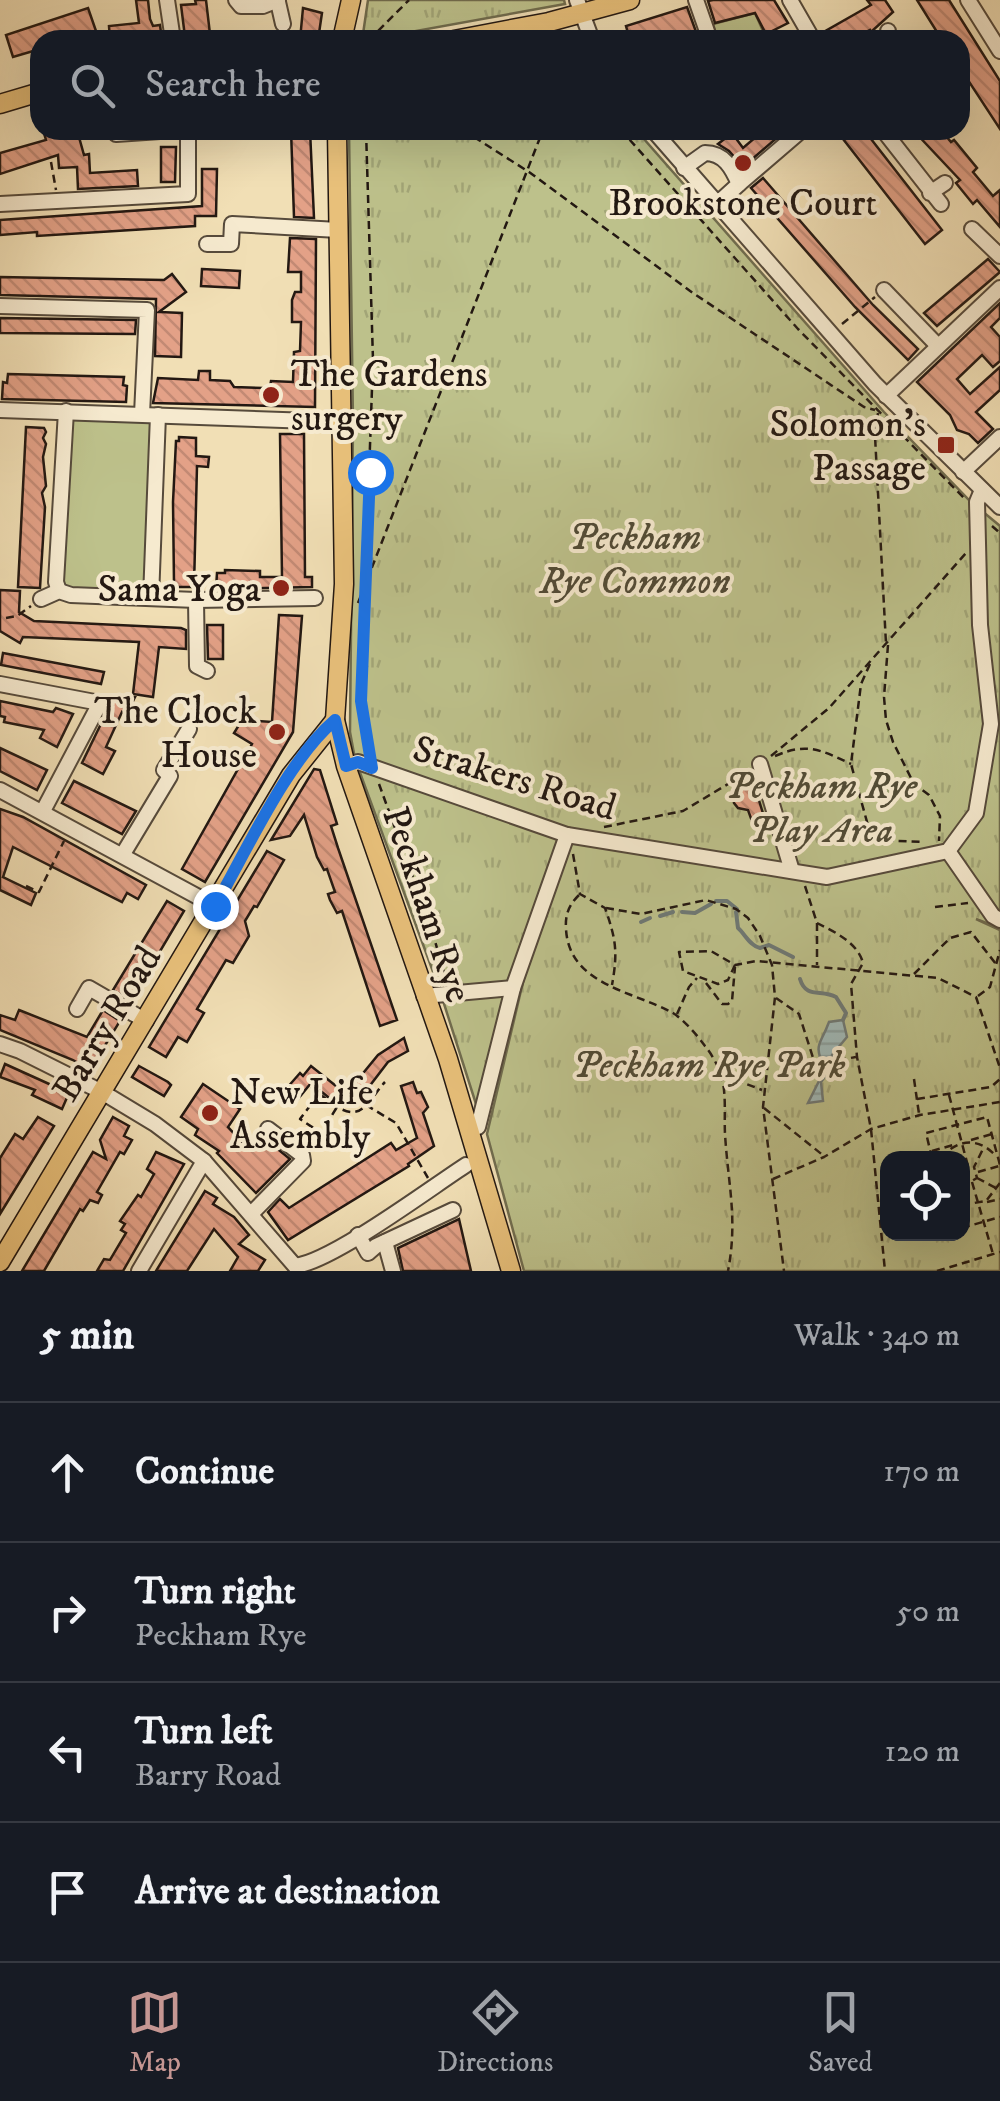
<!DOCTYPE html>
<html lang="en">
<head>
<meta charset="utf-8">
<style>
	body { margin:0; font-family:"IM FELL DW Pica",serif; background:#20242c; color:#f1f3f6 }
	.controls { position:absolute; right:30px; bottom:30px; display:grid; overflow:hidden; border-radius:20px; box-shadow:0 10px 40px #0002 }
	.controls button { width:90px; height:90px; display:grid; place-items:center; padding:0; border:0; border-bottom:2px solid #363941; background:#171b24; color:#f1f3f6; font:50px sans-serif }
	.stop { position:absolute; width:30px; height:30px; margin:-22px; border:8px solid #1a73e8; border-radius:50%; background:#fff }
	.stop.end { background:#1a73e8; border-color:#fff; box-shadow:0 2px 10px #0008 }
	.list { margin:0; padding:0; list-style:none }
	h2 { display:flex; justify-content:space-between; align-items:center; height:130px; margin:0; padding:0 40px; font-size:42px }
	h2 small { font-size:32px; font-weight:400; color:#9ea1a6 }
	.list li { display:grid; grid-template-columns:65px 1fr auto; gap:30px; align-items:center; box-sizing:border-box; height:140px; padding:0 40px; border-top:2px solid #363941 }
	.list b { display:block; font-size:38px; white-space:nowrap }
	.list p { margin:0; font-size:32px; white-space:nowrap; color:#9ea1a6 }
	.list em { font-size:32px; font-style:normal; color:#9ea1a6 }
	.icon { flex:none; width:55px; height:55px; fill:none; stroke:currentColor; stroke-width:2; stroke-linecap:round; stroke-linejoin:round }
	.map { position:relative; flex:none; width:1000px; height:1271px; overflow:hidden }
	.search { position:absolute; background:#171b24; box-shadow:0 10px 40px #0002; left:30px; right:30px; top:30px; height:110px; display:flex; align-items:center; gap:25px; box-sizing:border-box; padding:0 35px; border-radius:30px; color:#9ea1a6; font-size:38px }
	.sheet { height:690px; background:#171b24 }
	nav { display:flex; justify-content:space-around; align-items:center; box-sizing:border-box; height:140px; border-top:2px solid #363941; background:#171b24; font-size:28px; color:#9ea1a6 }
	nav a { display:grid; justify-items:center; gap:5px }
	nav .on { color:#c59692 }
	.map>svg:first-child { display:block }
</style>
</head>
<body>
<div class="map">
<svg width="1000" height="1271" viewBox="0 0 1000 1271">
	<defs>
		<pattern id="park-tufts" width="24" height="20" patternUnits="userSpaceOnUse" patternTransform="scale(2.5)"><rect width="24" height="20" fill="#bdc18b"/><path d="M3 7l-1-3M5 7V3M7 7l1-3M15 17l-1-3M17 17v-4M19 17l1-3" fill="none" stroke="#a2a577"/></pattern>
		<pattern id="water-rules" width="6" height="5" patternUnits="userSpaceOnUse" patternTransform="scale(2.5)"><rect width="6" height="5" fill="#a0bab9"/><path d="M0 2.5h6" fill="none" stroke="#8a9f9e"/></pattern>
		<pattern id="building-back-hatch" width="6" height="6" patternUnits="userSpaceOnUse" patternTransform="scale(2.5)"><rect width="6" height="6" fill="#e3a187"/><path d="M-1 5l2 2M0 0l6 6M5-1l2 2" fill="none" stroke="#c28a74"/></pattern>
	</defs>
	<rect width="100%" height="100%" fill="#f1dfb5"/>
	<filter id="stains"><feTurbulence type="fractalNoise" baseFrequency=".002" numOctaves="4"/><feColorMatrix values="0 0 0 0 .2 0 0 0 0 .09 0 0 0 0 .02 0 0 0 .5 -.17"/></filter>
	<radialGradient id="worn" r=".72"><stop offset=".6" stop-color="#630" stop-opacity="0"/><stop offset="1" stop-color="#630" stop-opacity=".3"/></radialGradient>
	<g fill="#bdc18b" stroke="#706c4e" stroke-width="2.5">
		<path d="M755 13 767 40H718L713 24Z"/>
		<path d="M68 415 155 419 148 594 63 588 61 581Z"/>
	</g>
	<g fill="url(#park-tufts)" stroke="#706c4e" stroke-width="2.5" fill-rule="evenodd">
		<path d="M368 0H564L565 4 372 39 363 34Z"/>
		<path d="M349 130H636L884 412 970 501 1000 526V928L976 919 1000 930V1271H524L487 1134 555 847 476 1104 439 988 355 759 350 732 353 422ZM888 1158H962V1234H888Z"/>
	</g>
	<path fill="url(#water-rules)" stroke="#6e7976" stroke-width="2.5" d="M843 1020 847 1037 832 1055 831 1069 821 1082 823 1101 808 1103 824 1071C814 1040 819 1049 829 1022Z"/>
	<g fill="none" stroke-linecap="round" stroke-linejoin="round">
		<g stroke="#6e7976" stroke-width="4">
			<path d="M716 901H727L737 909"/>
			<path d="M682 912 695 913 711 904"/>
			<path d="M736 912 738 928C745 934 750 946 760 948L769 945 793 957"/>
			<path d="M660 916 673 912"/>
			<path d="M641 922 650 918"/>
			<path d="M800 979C806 999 821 989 836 997L846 1013 843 1020"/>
		</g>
	</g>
	<g fill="url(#building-back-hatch)" stroke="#231812" stroke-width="2.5">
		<path d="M136 0H148L150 19 153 26 160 25 162 40H110L109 26 139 23Z"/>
		<path d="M195 0H206L210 34 185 37 181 5 196 4Z"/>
		<path d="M713 0H774L788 23 766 34 755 13 715 23 708 1Z"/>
		<path d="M867 0H885L893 12 871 32 870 30 850 40H827L822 33 871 5Z"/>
		<path d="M917 0H949L1000 81V129L960 68V59L965 56 960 40H942Z"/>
		<path d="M687 7 699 40H679L678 36 666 40H630L626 26Z"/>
		<path d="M88 8 96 31 67 40H40V49L13 57 6 35Z"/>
		<path d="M303 8 322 13 318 40H300Z"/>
		<path d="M43 130H77L84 155 89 154 90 173 137 170 138 186 78 189 77 167 59 168 58 155 0 174V153L46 140Z"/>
		<path d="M291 130H310L314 218 294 217Z"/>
		<path d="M764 130H786L743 167 729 151 718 144 732 133 743 148Z"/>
		<path d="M836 130H864L942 230 925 244Z"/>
		<path d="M913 130H941L951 142 954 140 977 168 973 172 993 196 1000 190V227L977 200 973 204 956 183 960 180Z"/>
		<path d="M161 147H176L175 182H161Z"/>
		<path d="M202 169H217L216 216H195V226L37 236V232L0 235V220L202 206Z"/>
		<path d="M763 178 873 305 918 349 908 360 855 307 751 188Z"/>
		<path d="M290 238 316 239 315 407 153 403 158 378 198 380 199 371H210V380L230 381 234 387 264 388 270 387 271 381 293 382 294 352 300 351 301 322H292V300L295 292H301V272H288Z"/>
		<path d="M988 259 1000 272 937 326 924 313Z"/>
		<path d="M202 269 240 271 239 288 201 286Z"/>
		<path d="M172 274 186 292 159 312 182 313 181 357 155 356 156 299 0 295V277L164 280Z"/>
		<path d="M1000 303V318L991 327 1000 337V361L993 367 982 355 957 379 970 394 1000 367V390L976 412 993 429 978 443 969 434 957 430 950 415 917 382Z"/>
		<path d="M0 318 136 320 135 334 0 333Z"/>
		<path d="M8 374 124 377 123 385 127 386 126 402 2 399 3 382 7 383Z"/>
		<path d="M26 427 44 428 46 432 43 438 46 444 43 457 46 486 42 493 45 507 40 588 18 587Z"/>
		<path d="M280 434H304L305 577H312V587L216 589 217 573H225V570L260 571V577H282Z"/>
		<path d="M179 437 196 438V456L209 457 208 467 197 466 194 587H176L174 583 173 502 176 441H179Z"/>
		<path d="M0 590 20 591 19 612 34 621 181 628 186 630V649L159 647 153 697 133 694 139 642 23 637 20 643 0 631Z"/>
		<path d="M279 615 302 616 293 732 205 882 182 869 252 744 234 733 242 720 272 722Z"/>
		<path d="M207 625H223V659H208Z"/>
		<path d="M3 653 104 672 101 684 1 665Z"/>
		<path d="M115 695 135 697 126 715 122 712 106 747 115 751 103 774 82 763Z"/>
		<path d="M0 701 53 712 56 708 73 714 57 747 40 738 44 730 4 722 5 717 0 716Z"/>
		<path d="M0 748 47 770 37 790 0 771Z"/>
		<path d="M314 769 320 770 337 824 331 826 338 848 397 1020 380 1026 342 911 337 913 330 900 328 894 335 892 327 869 324 870 317 857 304 815 290 836 271 840Z"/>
		<path d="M74 781 136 811 122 834 62 803Z"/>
		<path d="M744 786 757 794 765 820 753 824 748 810 738 808 734 803 733 793Z"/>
		<path d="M0 809 23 817 146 885 138 899 127 893 122 902 13 847 3 877 36 893 31 905 0 890Z"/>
		<path d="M267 851 284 860 257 907 254 906 245 921 249 936 233 963 226 960 197 1009 204 1013 187 1042 178 1037 166 1057 149 1047Z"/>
		<path d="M167 901 184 911 131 1000 113 990Z"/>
		<path d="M19 1010 87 1037 103 1010 120 1021 90 1070 73 1060 0 1030V1015L15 1020Z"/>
		<path d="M404 1038 408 1051 388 1062 355 1105 352 1102 348 1106 342 1101 339 1106 311 1083 298 1099 286 1089 300 1073 303 1076 311 1066 346 1094 378 1055Z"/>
		<path d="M5 1064 69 1093 62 1109 32 1095 35 1090 0 1077Z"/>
		<path d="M139 1066 168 1082 171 1085 164 1096 132 1077Z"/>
		<path d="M413 1082 417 1093 421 1092 428 1107 423 1113 434 1146 408 1164 409 1166 288 1240 268 1212 280 1199 289 1208 391 1143 396 1150 417 1138 401 1086Z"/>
		<path d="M203 1084 240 1109 228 1127 242 1142 247 1137 252 1142 259 1134 290 1159 256 1193 217 1153 219 1151 195 1135 198 1129 181 1117Z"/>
		<path d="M38 1117 54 1126 0 1214V1158L15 1134 23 1139Z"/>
		<path d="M113 1117 129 1126 124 1136 132 1140 124 1154 120 1152 97 1192 102 1195 98 1203 90 1200 83 1211 80 1209 44 1271H22L93 1152 106 1159 100 1140Z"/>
		<path d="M156 1152 184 1164 123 1271H97L104 1259 110 1260 126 1233 121 1230 125 1224 120 1221 138 1195 141 1197 154 1174 147 1169Z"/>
		<path d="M205 1191 217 1198 213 1204 234 1217 249 1235 239 1244 265 1260 258 1271H230L238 1257 214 1229 187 1271H156Z"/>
		<path d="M459 1219 471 1271H403L398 1248Z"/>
	</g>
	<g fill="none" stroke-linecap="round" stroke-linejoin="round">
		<g stroke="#564a3b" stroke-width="18">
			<g id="minor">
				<path d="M167 0 173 40"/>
				<path d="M236 0 241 6H263L278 0"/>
				<path d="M577 0 592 40"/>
				<path d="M696 0 710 40"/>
				<path d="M790 0 813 40"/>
				<path d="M968 0 1000 51"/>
				<path d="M278 2 283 24"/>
				<path d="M888 31V40"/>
				<path d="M653 130 875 384 1000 507"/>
				<path d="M883 130 941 204"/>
				<path d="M116 134 175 130"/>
				<path d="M684 168 705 153C724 153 732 168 739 184L717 204"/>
				<path d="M739 184 802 130"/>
				<path d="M930 193 945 183"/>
				<path d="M0 204 188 194V130"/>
				<path d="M972 229 1000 256"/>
				<path d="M207 244H231L232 224 338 230"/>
				<path d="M884 290 938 346"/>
				<path d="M0 306 147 310 142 414"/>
				<path d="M886 396 1000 288"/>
				<path d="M0 410 340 422"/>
				<path d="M963 472 1000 437"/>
				<path d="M59 591 56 582 66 411"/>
				<path d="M151 598 158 415"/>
				<path d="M41 599 59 591 71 595 196 600 315 598"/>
				<path d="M196 600 197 666 207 671"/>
				<path d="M0 684 100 703 43 811"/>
				<path d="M760 764 792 871"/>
				<path d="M346 766 358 762 567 835 827 877 948 851 976 813 991 724 980 625 977 502 982 490"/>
				<path d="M0 790 215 906"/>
				<path d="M948 851 993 916 1000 920"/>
				<path d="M123 854 170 776 164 770 189 729"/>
				<path d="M424 996 513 988"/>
				<path d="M77 1009 89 988 146 1021"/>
				<path d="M0 1044 20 1051 102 1092 155 1124 204 1161 295 1266C333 1261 429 1189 466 1165"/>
				<path d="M478 1127 513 988 567 835"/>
				<path d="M251 1214 303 1161 302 1155 268 1129"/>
				<path d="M358 1235 368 1253 376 1246 453 1210"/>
				<path d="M385 1242 393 1271"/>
				<path d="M139 1271 204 1161"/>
			</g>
		</g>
		<g stroke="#231812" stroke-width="21">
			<g id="major">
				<path d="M342 40 351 0"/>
				<path d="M454 40 549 22 630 0"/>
				<path d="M0 104 40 92"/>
				<path d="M337 130 344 584 335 720 346 766 448 1059 511 1271"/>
				<path d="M0 1262 291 775 335 720"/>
			</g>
		</g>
		<g stroke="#231812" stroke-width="2.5" stroke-dasharray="8 5" stroke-linecap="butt">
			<path d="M369 40 409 0"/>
			<path d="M366 130 373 360 361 701 370 752"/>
			<path d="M463 130 529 172 693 293 864 407 875 410"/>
			<path d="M621 130 798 329 964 498"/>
			<path d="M51 162 56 190"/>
			<path d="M842 324 875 297"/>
			<path d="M878 413 875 436 886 644"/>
			<path d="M992 526 1000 533"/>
			<path d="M367 580 543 130"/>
			<path d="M358 603 364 588"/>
			<path d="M6 618 17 616 31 606"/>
			<path d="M888 645 884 697 886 720 893 742 914 784 929 795 940 816 939 841"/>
			<path d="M870 664 861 684 851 764 872 840 923 842"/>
			<path d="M771 756 829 708 966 553"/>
			<path d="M775 756C807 742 821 750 851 764"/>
			<path d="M379 784 431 927 446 980"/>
			<path d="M604 827 683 811 748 772"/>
			<path d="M573 854 580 894 605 908C616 939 618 952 612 985"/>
			<path d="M26 886 39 892 64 841"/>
			<path d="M805 886 817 923V965"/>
			<path d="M579 895C569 905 565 914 566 929 569 985 633 991 673 1013 684 1020 697 1035 705 1046 711 1053 717 1064 720 1072 727 1090 724 1115 725 1134 728 1184 738 1219 728 1271"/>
			<path d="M935 907 968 903"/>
			<path d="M606 908 641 914 706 900 736 909 748 918 760 936 772 965 775 997 763 1107 784 1271"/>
			<path d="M817 923C835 932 858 943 863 963L851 984 857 1057 871 1129 885 1271"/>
			<path d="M735 965 728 980 718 984 683 971 679 952 711 951 735 965 756 961 938 978 976 997 1000 1068"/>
			<path d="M914 974 950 938 971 932 996 964"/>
			<path d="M706 983 722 1004H728L732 1001 735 967"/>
			<path d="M978 996 990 987 1000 950"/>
			<path d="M776 998 799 1014 815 1064 856 1057"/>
			<path d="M677 1014 689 987 697 978"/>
			<path d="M723 1075 762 1090"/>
			<path d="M914 1079 919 1114"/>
			<path d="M311 1087C324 1096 347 1122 363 1108 371 1102 378 1089 385 1082"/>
			<path d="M319 1094 300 1119 321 1133 337 1107"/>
			<path d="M949 1095 968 1166"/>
			<path d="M917 1099 991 1087 1000 1079"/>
			<path d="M366 1105 396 1123 428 1178"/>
			<path d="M764 1108 824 1156"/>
			<path d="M971 1140 992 1134"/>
			<path d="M932 1151 953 1145"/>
			<path d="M932 1158 926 1133 987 1117 1000 1165"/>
			<path d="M941 1158C957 1139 978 1137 995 1155"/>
			<path d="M962 1171 966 1167 973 1166"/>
			<path d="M978 1172 999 1166"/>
			<path d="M962 1177 970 1182 977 1178 974 1167 984 1147"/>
			<path d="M977 1178 996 1188"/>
			<path d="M773 1179 824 1157 871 1129 920 1115 1000 1102"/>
			<path d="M972 1182 993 1254"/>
			<path d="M987 1202 1000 1199"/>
			<path d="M962 1205 986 1201 1000 1183"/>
			<path d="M962 1228 1000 1217"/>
			<path d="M937 1271 1000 1252"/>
		</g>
		<use href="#minor" stroke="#f6eacf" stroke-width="14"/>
		<use href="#major" stroke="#e8c07a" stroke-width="18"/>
	</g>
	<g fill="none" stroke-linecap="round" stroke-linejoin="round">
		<path stroke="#1a73e8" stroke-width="12" d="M215 906C247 850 287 761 335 720L346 766 358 762 372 768 361 701 370 472"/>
	</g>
	<g fill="#8f2418" stroke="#f6eacf" stroke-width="4">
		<circle cx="743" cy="163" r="10"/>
		<circle cx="271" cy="395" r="10"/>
		<rect x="936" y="435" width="20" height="20" rx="5"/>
		<circle cx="281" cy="588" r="10"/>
		<circle cx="277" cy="732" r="10"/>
		<circle cx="210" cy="1113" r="10"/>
	</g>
	<g text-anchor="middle" stroke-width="8" stroke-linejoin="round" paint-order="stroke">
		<g font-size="38" fill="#231812" stroke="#f6eacf" text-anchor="end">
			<text x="743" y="215" text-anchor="middle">Brookstone Court</text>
			<text x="291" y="386" text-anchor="start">The Gardens<tspan x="291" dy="44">surgery</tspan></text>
			<text x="926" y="436">Solomon's<tspan x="926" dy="44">Passage</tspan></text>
			<text x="261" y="601">Sama Yoga</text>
			<text x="257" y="723">The Clock<tspan x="257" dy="44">House</tspan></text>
			<text x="230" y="1104" text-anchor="start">New Life<tspan x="230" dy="44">Assembly</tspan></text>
		</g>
		<g font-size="38" font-style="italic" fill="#514b36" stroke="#f6eacf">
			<text x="635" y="549">Peckham<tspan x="635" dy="44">Rye Common</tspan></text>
			<text x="821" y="798">Peckham Rye<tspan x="821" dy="44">Play Area</tspan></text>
			<text x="709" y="1077">Peckham Rye Park</text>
		</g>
		<g font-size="38" fill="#231812" stroke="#f6eacf">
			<text transform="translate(515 777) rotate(17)" y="13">Strakers Road</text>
			<text transform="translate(428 904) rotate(71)" y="13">Peckham Rye</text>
			<text transform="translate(106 1023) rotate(-59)" y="13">Barry Road</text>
		</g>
	</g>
	<rect width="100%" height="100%" filter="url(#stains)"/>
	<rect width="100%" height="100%" fill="url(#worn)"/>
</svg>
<div class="controls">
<button><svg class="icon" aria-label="locate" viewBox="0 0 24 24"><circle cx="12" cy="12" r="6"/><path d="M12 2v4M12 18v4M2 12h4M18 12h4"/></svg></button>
</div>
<div class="stop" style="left:370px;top:472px"></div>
<div class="stop end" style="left:215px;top:906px"></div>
<div class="search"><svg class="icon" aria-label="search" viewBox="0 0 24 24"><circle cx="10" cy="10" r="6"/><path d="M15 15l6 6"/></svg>Search here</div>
</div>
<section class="sheet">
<h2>5 min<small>Walk · 340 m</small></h2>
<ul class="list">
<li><svg class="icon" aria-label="ahead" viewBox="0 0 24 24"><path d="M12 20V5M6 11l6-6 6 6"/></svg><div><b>Continue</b></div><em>170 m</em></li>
<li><svg class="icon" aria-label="right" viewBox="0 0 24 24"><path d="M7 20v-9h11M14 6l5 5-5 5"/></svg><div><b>Turn right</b><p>Peckham Rye</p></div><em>50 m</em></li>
<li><svg class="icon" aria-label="left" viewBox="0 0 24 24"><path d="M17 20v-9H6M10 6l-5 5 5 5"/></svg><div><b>Turn left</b><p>Barry Road</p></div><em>120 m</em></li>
<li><svg class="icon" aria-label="arrive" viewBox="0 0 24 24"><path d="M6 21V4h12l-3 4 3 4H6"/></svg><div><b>Arrive at destination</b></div></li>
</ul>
</section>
<nav>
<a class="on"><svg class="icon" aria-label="map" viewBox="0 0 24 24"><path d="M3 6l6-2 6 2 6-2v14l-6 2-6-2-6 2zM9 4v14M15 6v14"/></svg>Map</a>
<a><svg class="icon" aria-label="directions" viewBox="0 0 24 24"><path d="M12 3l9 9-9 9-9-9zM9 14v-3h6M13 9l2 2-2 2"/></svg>Directions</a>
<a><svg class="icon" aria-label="saved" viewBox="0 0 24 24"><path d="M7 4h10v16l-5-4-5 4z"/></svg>Saved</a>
</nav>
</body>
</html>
